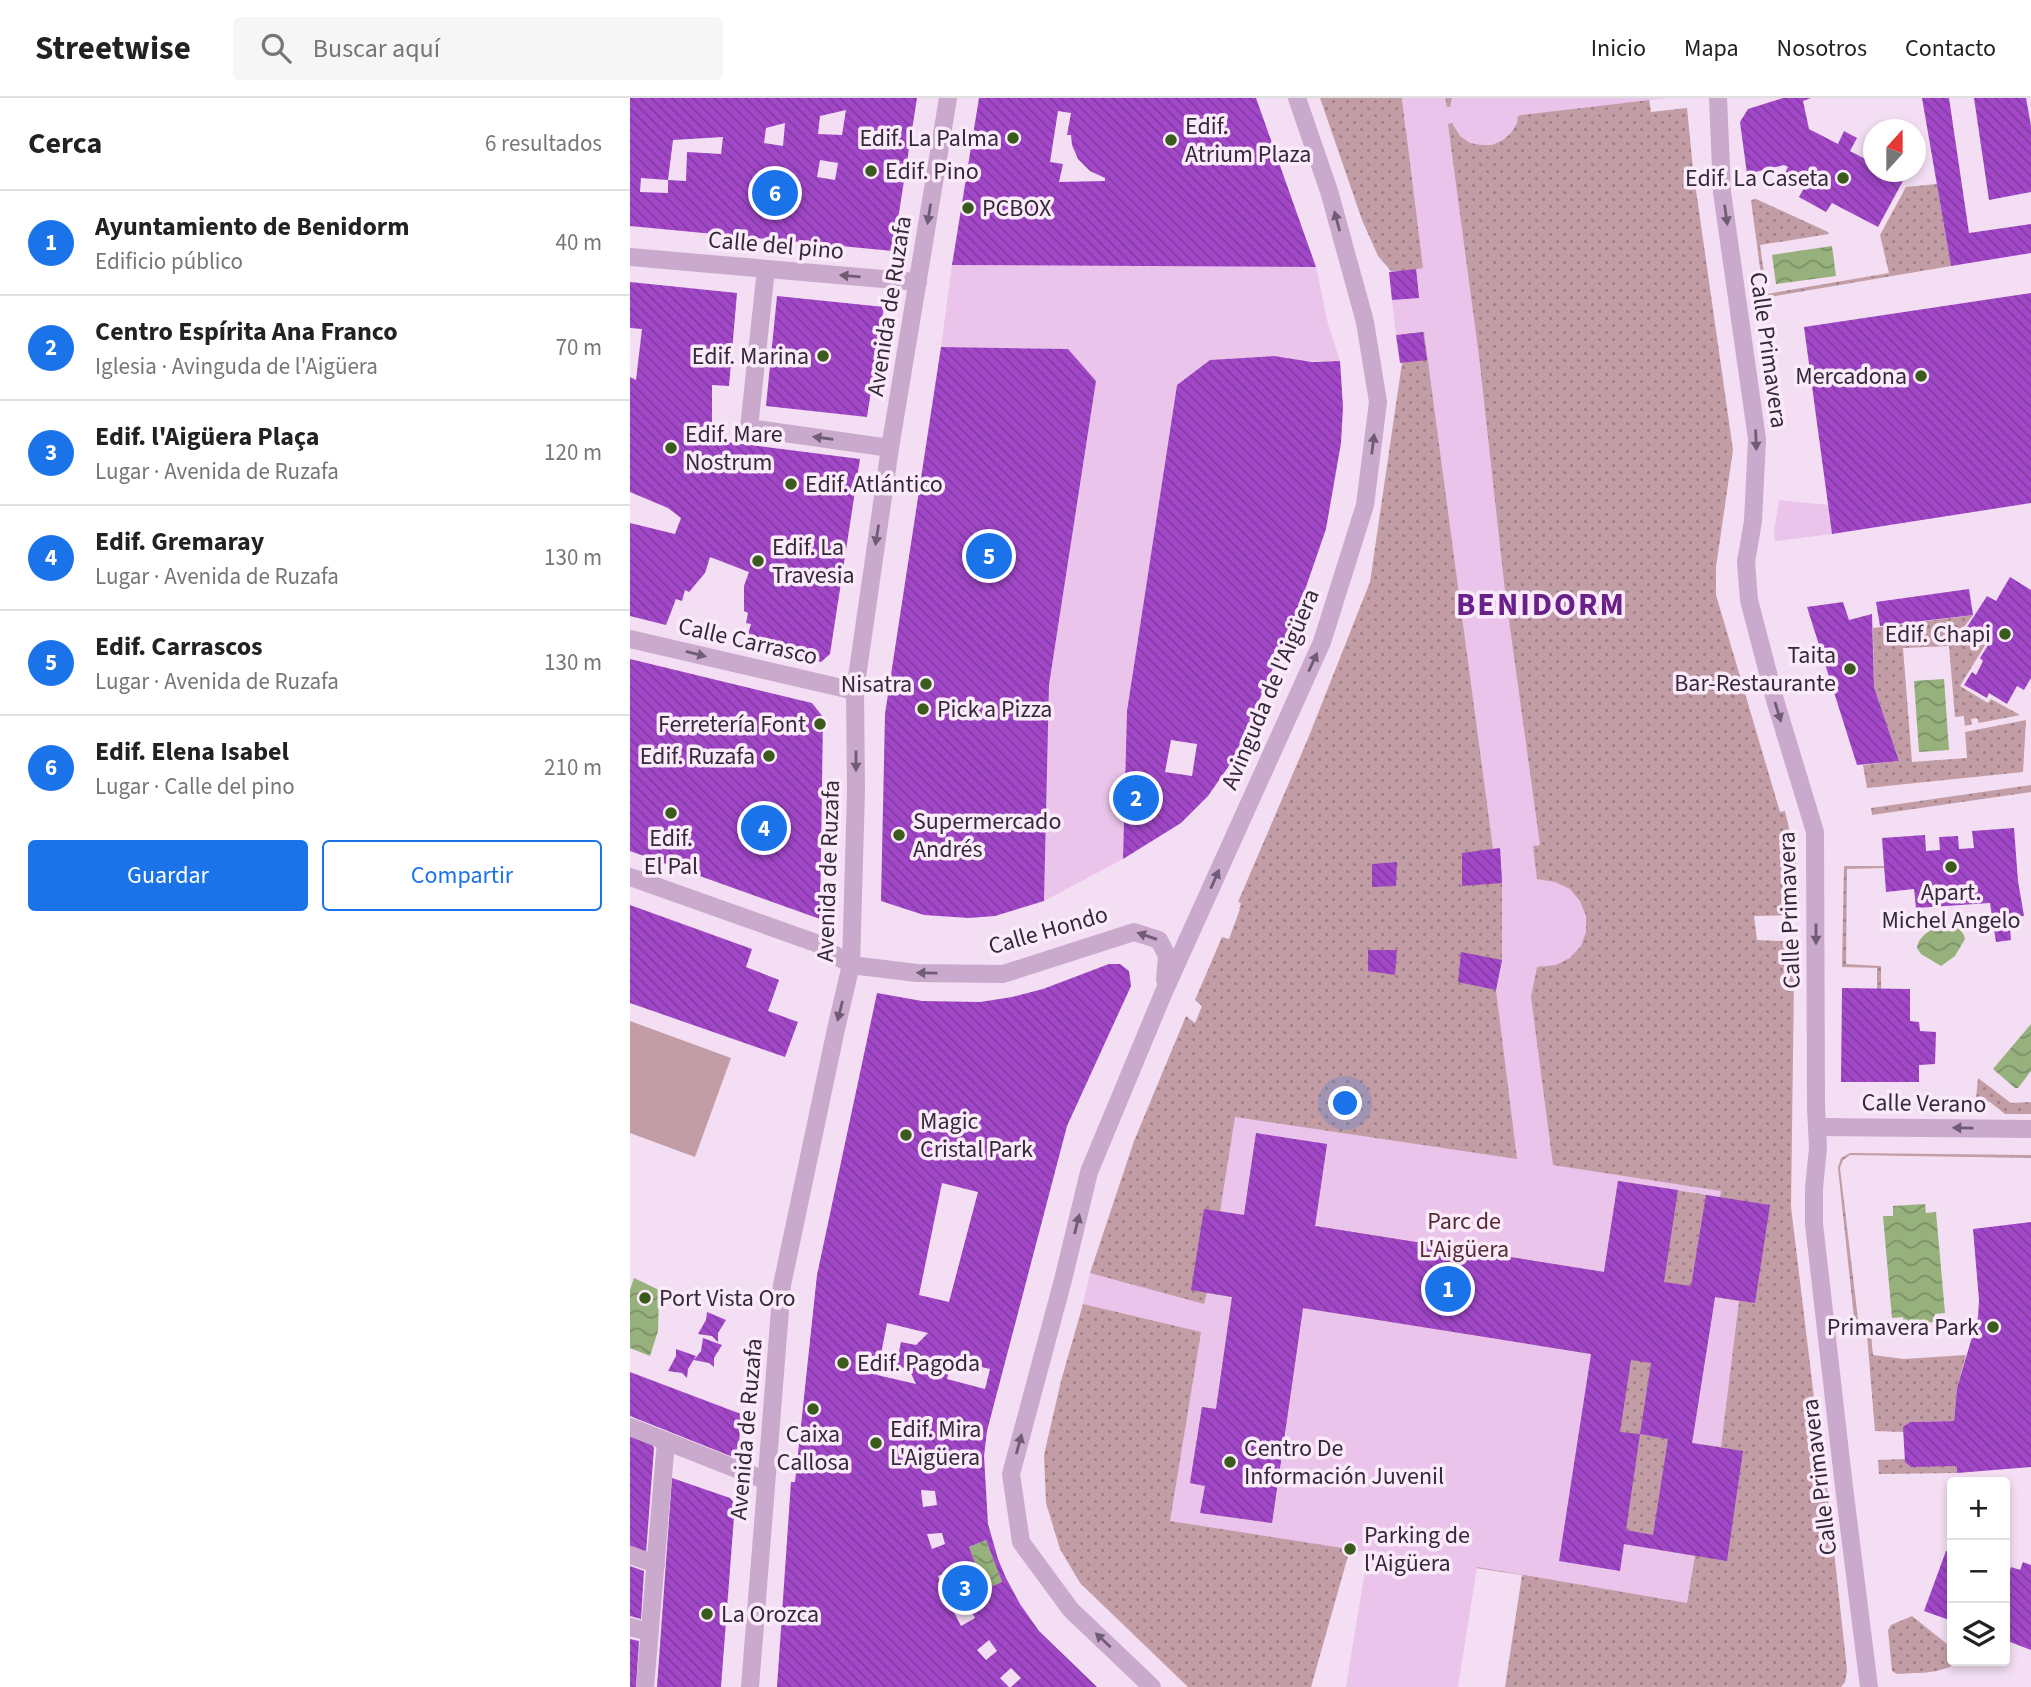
<!DOCTYPE html>
<html lang="es">
<head>
<meta charset="utf-8">
<style>
	body { margin:0; font-family:"Source Sans 3",sans-serif; background:#f6f6f6; color:#222 }
	.controls { position:absolute; right:21px; bottom:21px; display:grid; overflow:hidden; border-radius:7px; box-shadow:0 4px 10px #0003 }
	.controls button { width:63px; height:63px; display:grid; place-items:center; padding:0; border:0; border-bottom:2px solid #e0e0e0; background:#fff; color:#222; font:35px sans-serif }
	.compass { position:absolute; left:1233px; top:21px; width:63px; height:63px; border-radius:50%; background:#fff; box-shadow:0 4px 10px #0003; rotate:21deg }
	.you { position:absolute; left:716px; top:1006px; width:24px; height:24px; margin:-18px; border:5px solid #fff; border-radius:50%; background:#1a73e8; box-shadow:0 0 0 10px #1a73e833 }
	.badge { display:grid; place-items:center; width:46px; height:46px; border-radius:50%; background:#1a73e8; color:#fff; font-size:23px; font-weight:700 }
	.pin { position:absolute; translate:-50% -50%; border:4px solid #fff; box-shadow:0 2px 7px #0006 }
	.list { margin:0; padding:0; list-style:none }
	h2 { display:flex; justify-content:space-between; align-items:center; height:91px; margin:0; padding:0 28px; font-size:30px }
	h2 small { font-size:23px; font-weight:400; color:#767676 }
	.list li { display:grid; grid-template-columns:46px 1fr auto; gap:21px; align-items:center; box-sizing:border-box; height:105px; padding:0 28px; border-top:2px solid #e0e0e0 }
	.list b { display:block; font-size:26px; white-space:nowrap }
	.list p { margin:0; font-size:23px; white-space:nowrap; color:#767676 }
	.list em { font-size:23px; font-style:normal; color:#767676 }
	.actions { display:flex; gap:14px; padding:21px 28px }
	.actions a { flex:1; padding:16px 0; border:2px solid #1a73e8; border-radius:7px; text-align:center; font-size:24px; color:#1a73e8 }
	.actions .main { background:#1a73e8; color:#fff }
	.icon { flex:none; width:38px; height:38px; fill:none; stroke:currentColor; stroke-width:2; stroke-linecap:round; stroke-linejoin:round }
	.map { position:relative; flex:none; width:1401px; height:1589px; overflow:hidden }
	header { display:flex; align-items:center; gap:42px; box-sizing:border-box; height:98px; padding:0 35px; background:#fff; border-bottom:2px solid #e0e0e0 }
	header strong { font-size:33px }
	nav { display:flex; gap:38px; margin-inline-start:auto; font-size:24px }
	.search { width:490px; height:63px; background:#f6f6f6; display:flex; align-items:center; gap:18px; box-sizing:border-box; padding:0 24px; border-radius:7px; color:#767676; font-size:26px }
	main { display:flex }
	aside { flex:1; background:#fff }
	.map>svg:first-child { display:block }
</style>
</head>
<body>
<header>
<strong>Streetwise</strong>
<div class="search"><svg class="icon" aria-label="search" viewBox="0 0 24 24"><circle cx="10" cy="10" r="6"/><path d="M15 15l6 6"/></svg>Buscar aquí</div>
<nav><a>Inicio</a><a>Mapa</a><a>Nosotros</a><a>Contacto</a></nav>
</header>
<main>
<aside>
<h2>Cerca<small>6 resultados</small></h2>
<ul class="list">
<li><span class="badge">1</span><div><b>Ayuntamiento de Benidorm</b><p>Edificio público</p></div><em>40 m</em></li>
<li><span class="badge">2</span><div><b>Centro Espírita Ana Franco</b><p>Iglesia · Avinguda de l'Aigüera</p></div><em>70 m</em></li>
<li><span class="badge">3</span><div><b>Edif. l'Aigüera Plaça</b><p>Lugar · Avenida de Ruzafa</p></div><em>120 m</em></li>
<li><span class="badge">4</span><div><b>Edif. Gremaray</b><p>Lugar · Avenida de Ruzafa</p></div><em>130 m</em></li>
<li><span class="badge">5</span><div><b>Edif. Carrascos</b><p>Lugar · Avenida de Ruzafa</p></div><em>130 m</em></li>
<li><span class="badge">6</span><div><b>Edif. Elena Isabel</b><p>Lugar · Calle del pino</p></div><em>210 m</em></li>
</ul>
<div class="actions"><a class="main">Guardar</a><a>Compartir</a></div>
</aside>
<div class="map">
<svg width="1401" height="1589" viewBox="0 0 1401 1589">
	<defs>
		<pattern id="park-dots" width="8" height="8" patternUnits="userSpaceOnUse" patternTransform="scale(1.75)"><rect width="8" height="8" fill="#c39da5"/><path d="M2 2h.1M6 6h.1" fill="none" stroke="#9f8087" stroke-width="1.8" stroke-linecap="round"/></pattern>
		<pattern id="water-waves" width="16" height="10" patternUnits="userSpaceOnUse" patternTransform="scale(1.75)"><rect width="16" height="10" fill="#96b17c"/><path d="M0 5q4-4 8 0t8 0" fill="none" stroke="#7b9067"/></pattern>
		<pattern id="building-back-hatch" width="6" height="6" patternUnits="userSpaceOnUse" patternTransform="scale(1.75)"><rect width="6" height="6" fill="#a147c8"/><path d="M-1 5l2 2M0 0l6 6M5-1l2 2" fill="none" stroke="#843ba3"/></pattern>
	</defs>
	<rect width="100%" height="100%" fill="#f3def3"/>
	<g fill="url(#park-dots)">
		<path d="M690 0H772L776 33 778 0H1019L1021 14 1057 10 1063 71 1103 352 1086 469V497L1150 714 1155 713 1164 752 1169 782 1170 810H1167L1166 817 1124 818 1127 842 1168 844 1167 880 1164 881 1161 1109 1189 1341 1192 1343 1217 1572 1215 1584 1211 1589H875L892 1477 720 1451 681 1589H558L450 1485 430 1451 416 1405 414 1357 431 1283 453 1206 465 1177 460 1175 504 1043 556 918 565 925 572 908 565 902 592 839 599 841 610 811H609L611 805 608 804 679 638 740 484 772 265 774 173H761L748 158 732 122Z"/>
		<path d="M1307 86 1321 168 1134 200 1121 102 1126 101 1198 134 1199 136 1130 147 1137 196 1259 175 1250 137 1276 89Z"/>
		<path d="M1343 517 1334 529 1357 544 1330 588 1358 605 1361 601 1390 617 1349 625 1347 620 1341 621 1342 626 1335 628 1334 618 1325 619 1319 548 1273 550 1282 664 1337 660 1335 634 1396 622 1393 674 1237 690 1233 667 1269 663 1244 589 1243 530Z"/>
		<path d="M1401 687V694L1242 717 1241 710Z"/>
		<path d="M1214 768H1254L1255 770 1217 771 1216 866 1251 868V891H1247V870L1212 869Z"/>
		<path d="M1348 980 1381 1005 1401 1004V1016H1375L1360 1004 1346 1001Z"/>
		<path d="M1220 1055 1401 1057V1060L1220 1057 1213 1062 1210 1070 1230 1238H1226L1208 1070 1211 1060Z"/>
		<path d="M1237 1237H1241L1243 1257 1274 1261 1336 1257 1327 1290 1324 1323 1280 1324 1274 1329V1334L1245 1333Z"/>
		<path d="M1275 1361 1327 1368V1375L1249 1376 1248 1362Z"/>
		<path d="M1282 1518 1322 1550V1563H1332C1306 1577 1295 1574 1267 1576L1262 1573 1258 1532 1261 1527Z"/>
	</g>
	<path fill="#c39da5" d="M0 923 101 960 65 1059 0 1035Z"/>
	<g fill="#ebc4eb">
		<path d="M772 0H815L817 9H820L822 0H1037L891 17 888 18 887 25 881 35 873 42 862 47H851L840 45 830 38 822 25 818 26 849 258 875 493 910 747 903 748 907 781 925 784 940 791 950 803 956 818V834L951 848 940 860 926 867 907 869 901 899 923 1067 1091 1093 1090 1099 988 1083 974 1174 685 1128 697 1046 626 1036 614 1117 590 1113 605 1019 887 1061 866 892 872 862V785L870 751H863L794 234 766 237 762 202 789 199 786 171 793 170Z"/>
		<path d="M322 167 686 169 698 226 710 263 580 262 547 287 497 613 493 761 414 803 419 587 466 283 437 251 311 249Z"/>
		<path d="M1149 402 1198 407 1202 436 1145 443 1144 435Z"/>
		<path d="M460 1175 574 1206 577 1195 602 1199 586 1311 572 1309 560 1385 575 1388 571 1415 642 1425 673 1210 961 1256 994 1446 1065 1458 1057 1505 847 1469 828 1589H716L738 1454 540 1423 571 1234 453 1206Z"/>
		<path d="M1085 1199 1109 1203 1091 1349 1062 1345Z"/>
	</g>
	<g fill="url(#water-waves)">
		<path d="M1202 148 1206 178 1146 186 1142 157Z"/>
		<path d="M1314 581 1319 652 1289 654 1284 583Z"/>
		<path d="M1311 826C1321 828 1333 829 1335 841L1325 858 1311 868 1291 856 1287 850C1288 839 1301 831 1311 826Z"/>
		<path d="M1401 926V973L1388 990H1385L1363 971Z"/>
		<path d="M1295 1106 1296 1115 1306 1114 1315 1215 1305 1216V1224L1274 1228 1273 1219 1262 1220 1253 1118H1263V1108Z"/>
		<path d="M4 1180 29 1192 28 1233 20 1258 0 1250V1192Z"/>
		<path d="M356 1442 372 1484 355 1491 339 1449Z"/>
	</g>
	<g fill="url(#building-back-hatch)" fill-rule="evenodd">
		<path d="M0 0H287L263 153 0 128ZM216 12 212 37 188 36 190 18ZM155 25 153 48 134 45 136 30ZM93 39 91 56 57 54 56 83 38 82 43 42ZM190 62 208 65 205 82 187 79ZM11 80 38 82V95L10 94Z"/>
		<path d="M349 0H626L686 169 322 167ZM428 13 441 15 437 37H441L442 47 448 61 460 73 475 80V83L429 84 433 66 420 64Z"/>
		<path d="M1153 0H1181L1173 3 1179 31 1208 46 1214 33 1227 40 1220 53 1243 65V74H1259L1274 81 1248 129 1202 105 1196 114 1169 99 1174 90 1153 79 1158 69 1154 67 1117 76 1110 24 1118 11Z"/>
		<path d="M1292 0H1319L1339 135 1401 126V155L1321 168Z"/>
		<path d="M1344 0H1396L1401 28V94L1359 102Z"/>
		<path d="M786 171 789 200 762 202 759 174Z"/>
		<path d="M0 184 107 195 99 288 82 287V342L230 361 200 556 191 564 115 546 121 526 116 525 118 515 114 513V488L119 474 80 459 75 475 59 494 55 492 52 503 46 501 36 527 0 518V425L45 436 51 420 38 410 0 394V279L6 282 12 231 0 230Z"/>
		<path d="M1401 195V405L1202 436 1174 229Z"/>
		<path d="M147 198 254 209 237 319 136 308Z"/>
		<path d="M793 234 797 262 770 265 766 237Z"/>
		<path d="M311 249 438 251 466 283 419 587 414 803 365 818 339 820 294 817 251 803 255 616Z"/>
		<path d="M644 258 682 264 710 263 713 309 711 345 696 431 667 515 603 662 578 698 551 725 493 761 497 613 547 287 580 262ZM541 642 567 646 562 678 535 674Z"/>
		<path d="M1380 479 1401 492V580L1394 592 1387 588 1377 606 1359 595 1357 600 1334 587 1342 574 1346 577 1353 563 1350 560 1360 544 1337 529 1357 498 1366 503Z"/>
		<path d="M1339 491 1343 517 1250 528 1246 504Z"/>
		<path d="M1213 504 1219 522 1242 516 1244 589 1269 663 1227 667 1177 509Z"/>
		<path d="M0 561 182 605 193 619 190 821 0 753Z"/>
		<path d="M1384 730 1388 783 1394 818 1379 819 1381 842 1366 844 1360 805 1286 810 1284 791 1256 794 1252 740 1295 737 1296 753 1310 752 1309 739 1328 738 1329 751 1344 750 1342 733Z"/>
		<path d="M870 750 872 785 832 788V755Z"/>
		<path d="M767 764 766 788 742 789V766Z"/>
		<path d="M0 807 122 851 116 869 149 882 138 913 168 924 155 959 0 905Z"/>
		<path d="M738 852H767L765 877 738 873Z"/>
		<path d="M831 854 872 862 866 892 828 884Z"/>
		<path d="M479 866H490L499 873 501 888 437 1028 357 1333 354 1358 358 1426 368 1461 376 1480 390 1506 409 1533 467 1589H381L391 1580 381 1570 370 1580 379 1589H147L161 1384H165L187 1177 247 895 292 903 350 904 382 899 413 891ZM312 1085 348 1094 319 1204 289 1197ZM257 1225 298 1235 286 1247 271 1244 266 1268 279 1271 286 1286 247 1277ZM322 1262 360 1271 355 1291 317 1281ZM291 1392 305 1393 307 1407 293 1409ZM312 1435 315 1446 302 1451 297 1436ZM356 1442 372 1484 355 1491 339 1449ZM323 1472 328 1485 313 1491 308 1478ZM339 1509 345 1520 331 1528 324 1514ZM359 1542 367 1553 356 1562 347 1552Z"/>
		<path d="M1212 890 1280 891V923L1289 924 1290 933 1306 934 1305 966 1289 967V984H1211Z"/>
		<path d="M626 1035 697 1046 685 1128 974 1174 988 1083 1048 1092 1034 1184 1061 1188 1076 1097 1140 1107 1125 1205 1085 1199 1062 1345 1113 1353 1097 1463 994 1446 990 1473 929 1463 961 1256 673 1210 642 1425 570 1415 575 1388 560 1385 572 1309 586 1311 602 1199 561 1192 574 1111 614 1117ZM1001 1262 1021 1265 1010 1336 1038 1341 1023 1437 996 1432 1010 1336 990 1334Z"/>
		<path d="M1401 1124V1369L1327 1375V1368L1281 1369 1275 1364 1273 1329 1280 1324 1324 1323 1327 1290 1348 1219 1349 1202 1343 1131Z"/>
		<path d="M77 1214 96 1222 88 1235V1244L82 1238 68 1236 76 1222Z"/>
		<path d="M73 1240 92 1247 84 1260V1269L79 1265 64 1262 71 1253Z"/>
		<path d="M46 1251 66 1258 58 1271 57 1280 52 1275 38 1273 46 1258Z"/>
		<path d="M0 1274 111 1316 109 1347 103 1359 0 1318Z"/>
		<path d="M0 1338 22 1346 24 1350 16 1455 0 1448Z"/>
		<path d="M42 1380 100 1400 105 1406 91 1589H27Z"/>
		<path d="M1316 1453 1322 1455V1523L1294 1513Z"/>
		<path d="M1393 1464 1401 1467V1552L1375 1542V1476L1378 1478 1381 1469 1390 1472Z"/>
		<path d="M0 1468 14 1473 11 1521 0 1518Z"/>
		<path d="M0 1541 9 1543 6 1589H0Z"/>
	</g>
	<g fill="none" stroke-linecap="round" stroke-linejoin="round">
		<g stroke="#c9a9cc" stroke-width="18">
			<path d="M1088 0 1092 94 1127 341 1123 423 1116 464 1119 502 1145 602 1185 734 1186 1009 1188 1050 1184 1090V1126L1214 1389 1239 1589"/>
			<path d="M0 159 288 184"/>
			<path d="M136 171 119 330 260 350"/>
			<path d="M0 541 225 593"/>
			<path d="M0 779 186 845 221 867 287 875 373 876 504 834 529 842 537 858 535 882"/>
			<path d="M1187 1029 1401 1031"/>
			<path d="M0 1329 135 1382"/>
			<path d="M0 1457 26 1466"/>
			<path d="M0 1529 19 1534"/>
			<path d="M15 1589 36 1343"/>
			<path d="M120 1589 152 1187 206 931 221 867 226 693 225 593 260 350 318 0"/>
			<path d="M522 1589 441 1512 391 1444 381 1376 433 1182 459 1074 533 896 692 544 735 407 748 304 735 224 699 93 667 0"/>
		</g>
	</g>
	<defs><path id="oneway-solid" d="M-6-.8H1V-3.2L6.5 0L1 3.2V.8H-6Z" transform="scale(1.75)"/></defs>
	<g fill="#705c74">
		<use href="#oneway-solid" transform="translate(299 116) rotate(99)"/>
		<use href="#oneway-solid" transform="translate(1096 117) rotate(82)"/>
		<use href="#oneway-solid" transform="translate(707 123) rotate(-105)"/>
		<use href="#oneway-solid" transform="translate(220 178) rotate(-175)"/>
		<use href="#oneway-solid" transform="translate(193 340) rotate(-172)"/>
		<use href="#oneway-solid" transform="translate(1126 342) rotate(88)"/>
		<use href="#oneway-solid" transform="translate(743 346) rotate(-83)"/>
		<use href="#oneway-solid" transform="translate(247 437) rotate(99)"/>
		<use href="#oneway-solid" transform="translate(66 556) rotate(14)"/>
		<use href="#oneway-solid" transform="translate(683 564) rotate(-65)"/>
		<use href="#oneway-solid" transform="translate(1148 614) rotate(73)"/>
		<use href="#oneway-solid" transform="translate(226 663) rotate(90)"/>
		<use href="#oneway-solid" transform="translate(585 781) rotate(-66)"/>
		<use href="#oneway-solid" transform="translate(1186 836) rotate(90)"/>
		<use href="#oneway-solid" transform="translate(517 838) rotate(-161)"/>
		<use href="#oneway-solid" transform="translate(297 875) rotate(-179)"/>
		<use href="#oneway-solid" transform="translate(210 913) rotate(104)"/>
		<use href="#oneway-solid" transform="translate(1333 1030) rotate(-179)"/>
		<use href="#oneway-solid" transform="translate(447 1126) rotate(-76)"/>
		<use href="#oneway-solid" transform="translate(389 1346) rotate(-75)"/>
		<use href="#oneway-solid" transform="translate(473 1542) rotate(-137)"/>
	</g>
	<g fill="#3b5b1d" stroke="#faeafa" stroke-width="2.5">
		<circle cx="383" cy="40" r="7"/>
		<circle cx="541" cy="42" r="7"/>
		<circle cx="241" cy="73" r="7"/>
		<circle cx="1213" cy="80" r="7"/>
		<circle cx="338" cy="110" r="7"/>
		<circle cx="193" cy="258" r="7"/>
		<circle cx="1291" cy="278" r="7"/>
		<circle cx="41" cy="350" r="7"/>
		<circle cx="161" cy="386" r="7"/>
		<circle cx="128" cy="463" r="7"/>
		<circle cx="1375" cy="536" r="7"/>
		<circle cx="1220" cy="571" r="7"/>
		<circle cx="296" cy="586" r="7"/>
		<circle cx="293" cy="611" r="7"/>
		<circle cx="190" cy="626" r="7"/>
		<circle cx="139" cy="658" r="7"/>
		<circle cx="41" cy="715" r="7"/>
		<circle cx="269" cy="737" r="7"/>
		<circle cx="1321" cy="769" r="7"/>
		<circle cx="276" cy="1037" r="7"/>
		<circle cx="15" cy="1200" r="7"/>
		<circle cx="1363" cy="1229" r="7"/>
		<circle cx="213" cy="1265" r="7"/>
		<circle cx="183" cy="1311" r="7"/>
		<circle cx="246" cy="1345" r="7"/>
		<circle cx="600" cy="1364" r="7"/>
		<circle cx="720" cy="1451" r="7"/>
		<circle cx="77" cy="1516" r="7"/>
	</g>
	<g text-anchor="middle" stroke-width="7" stroke-linejoin="round" paint-order="stroke">
		<g font-size="24" fill="#352939" stroke="#faeafa" text-anchor="start">
			<text x="555" y="36">Edif.<tspan x="555" dy="28">Atrium Plaza</tspan></text>
			<text x="369" y="48" text-anchor="end">Edif. La Palma</text>
			<text x="255" y="81">Edif. Pino</text>
			<text x="1199" y="88" text-anchor="end">Edif. La Caseta</text>
			<text x="352" y="118">PCBOX</text>
			<text x="179" y="266" text-anchor="end">Edif. Marina</text>
			<text x="1277" y="286" text-anchor="end">Mercadona</text>
			<text x="55" y="344">Edif. Mare<tspan x="55" dy="28">Nostrum</tspan></text>
			<text x="175" y="394">Edif. Atlántico</text>
			<text x="142" y="457">Edif. La<tspan x="142" dy="28">Travesia</tspan></text>
			<text x="1361" y="544" text-anchor="end">Edif. Chapi</text>
			<text x="1206" y="565" text-anchor="end">Taita<tspan x="1206" dy="28">Bar-Restaurante</tspan></text>
			<text x="282" y="594" text-anchor="end">Nisatra</text>
			<text x="307" y="619">Pick a Pizza</text>
			<text x="176" y="634" text-anchor="end">Ferretería Font</text>
			<text x="125" y="666" text-anchor="end">Edif. Ruzafa</text>
			<text x="283" y="731">Supermercado<tspan x="283" dy="28">Andrés</tspan></text>
			<text x="41" y="748" text-anchor="middle">Edif.<tspan x="41" dy="28">El Pal</tspan></text>
			<text x="1321" y="802" text-anchor="middle">Apart.<tspan x="1321" dy="28">Michel Angelo</tspan></text>
			<text x="290" y="1031">Magic<tspan x="290" dy="28">Cristal Park</tspan></text>
			<text x="29" y="1208">Port Vista Oro</text>
			<text x="1349" y="1237" text-anchor="end">Primavera Park</text>
			<text x="227" y="1273">Edif. Pagoda</text>
			<text x="260" y="1339">Edif. Mira<tspan x="260" dy="28">L'Aigüera</tspan></text>
			<text x="183" y="1344" text-anchor="middle">Caixa<tspan x="183" dy="28">Callosa</tspan></text>
			<text x="614" y="1358">Centro De<tspan x="614" dy="28">Información Juvenil</tspan></text>
			<text x="734" y="1445">Parking de<tspan x="734" dy="28">l'Aigüera</tspan></text>
			<text x="91" y="1524">La Orozca</text>
		</g>
		<g font-size="24" fill="#352939" stroke="#faeafa">
			<text transform="translate(146 147) rotate(5)" y="8">Calle del pino</text>
			<text transform="translate(259 208) rotate(-81)" y="8">Avenida de Ruzafa</text>
			<text transform="translate(1139 252) rotate(82)" y="8">Calle Primavera</text>
			<text transform="translate(118 543) rotate(13)" y="8">Calle Carrasco</text>
			<text transform="translate(640 591) rotate(-67)" y="8">Avinguda de l'Aigüera</text>
			<text transform="translate(198 773) rotate(-88)" y="8">Avenida de Ruzafa</text>
			<text transform="translate(1159 812) rotate(-92)" y="8">Calle Primavera</text>
			<text transform="translate(418 832) rotate(-16)" y="8">Calle Hondo</text>
			<text transform="translate(1294 1005) rotate(1)" y="8">Calle Verano</text>
			<text transform="translate(116 1331) rotate(-85)" y="8">Avenida de Ruzafa</text>
			<text transform="translate(1189 1379) rotate(-97)" y="8">Calle Primavera</text>
		</g>
		<g font-size="24" fill="#572c34" stroke="#faeafa">
			<text x="834" y="1131">Parc de<tspan x="834" dy="28">L'Aigüera</tspan></text>
		</g>
		<g font-size="32" font-weight="bold" letter-spacing="2" fill="#692089" stroke="#faeafa">
			<text x="911" y="517">BENIDORM</text>
		</g>
	</g>
</svg>
<div class="controls">
<button>+</button>
<button>−</button>
<button><svg class="icon" aria-label="layers" viewBox="0 0 24 24"><path d="M12 4l9 5-9 5-9-5zM3 14l9 5 9-5"/></svg></button>
</div>
<svg class="compass" viewBox="-18 -18 36 36"><path d="M0-13l5 13h-10z" fill="#e53935"/><path d="M0 13l5-13h-10z" fill="#767676"/></svg>
<div class="you"></div>
<div class="pin badge" style="left:818px;top:1191px">1</div>
<div class="pin badge" style="left:506px;top:700px">2</div>
<div class="pin badge" style="left:335px;top:1490px">3</div>
<div class="pin badge" style="left:134px;top:730px">4</div>
<div class="pin badge" style="left:359px;top:458px">5</div>
<div class="pin badge" style="left:145px;top:95px">6</div>
</div>
</main>
</body>
</html>
